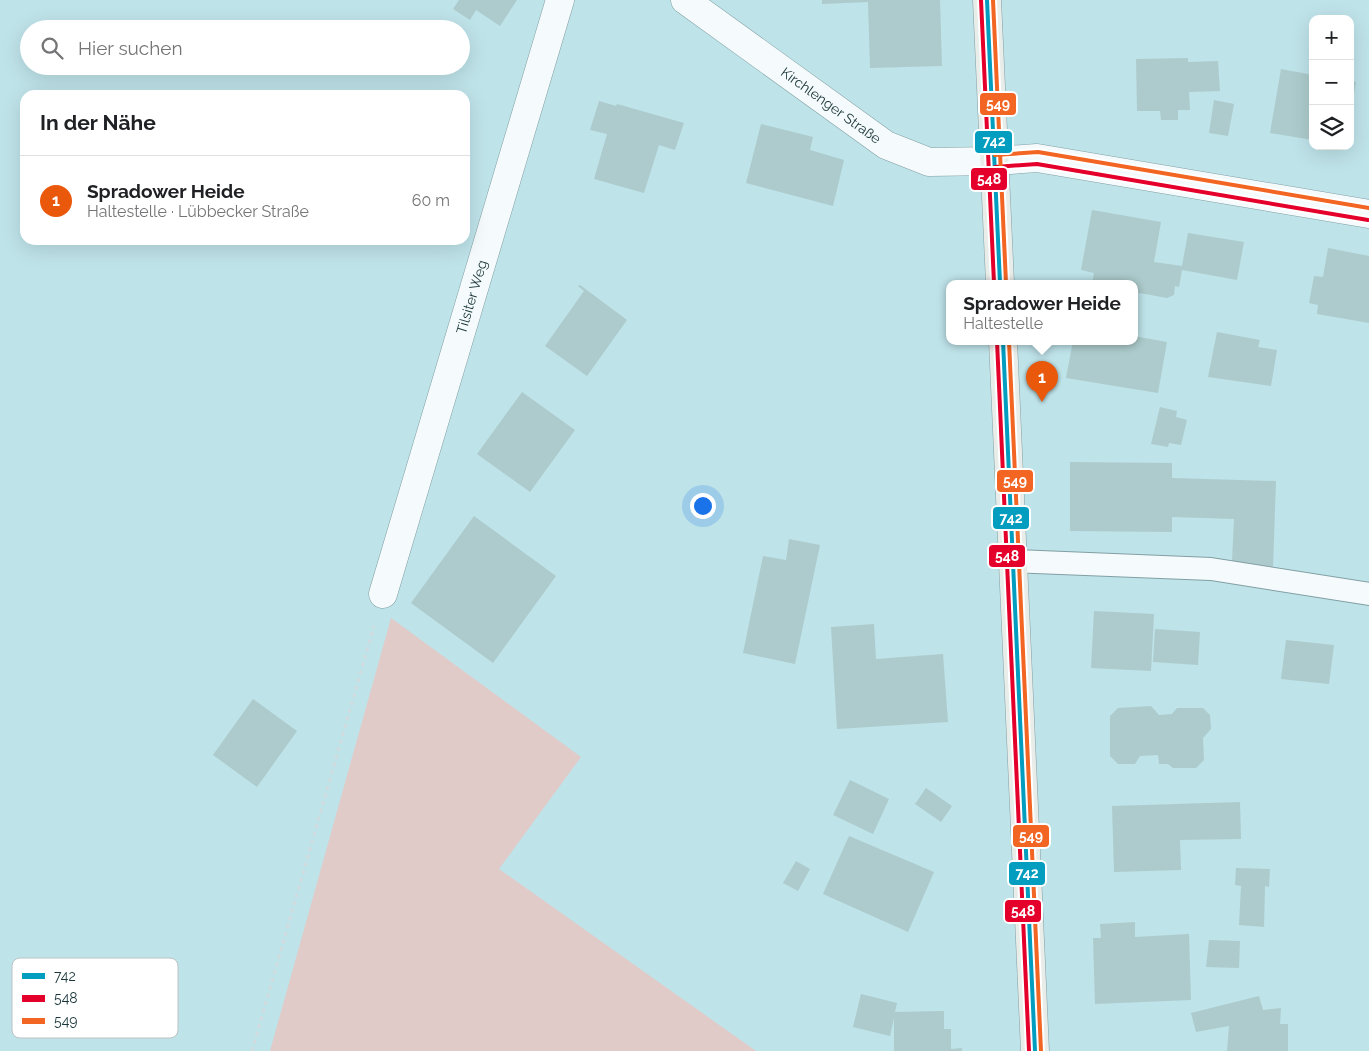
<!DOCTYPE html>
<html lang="de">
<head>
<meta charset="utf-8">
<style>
	body { margin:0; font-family:Raleway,sans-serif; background:#f2f2f2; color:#202124 }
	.controls { position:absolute; right:15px; top:15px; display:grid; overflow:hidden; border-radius:10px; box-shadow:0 5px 20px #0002 }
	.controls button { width:45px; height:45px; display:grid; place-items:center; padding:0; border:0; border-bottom:1px solid #e0e0e0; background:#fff; color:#202124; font:25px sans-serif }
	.you { position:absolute; left:702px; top:505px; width:18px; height:18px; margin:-12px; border:4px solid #fff; border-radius:50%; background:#1a73e8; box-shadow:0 0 0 8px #1a73e833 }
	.badge { display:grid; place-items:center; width:32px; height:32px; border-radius:50%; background:#ea580c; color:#fff; font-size:16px; font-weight:700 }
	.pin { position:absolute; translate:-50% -41px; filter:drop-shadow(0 1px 2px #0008) }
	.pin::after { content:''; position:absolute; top:26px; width:18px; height:15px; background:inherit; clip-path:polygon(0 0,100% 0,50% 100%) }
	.popup { position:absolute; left:946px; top:280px; width:192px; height:65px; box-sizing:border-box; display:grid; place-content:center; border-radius:10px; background:#fff; filter:drop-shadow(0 1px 4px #0005); font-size:16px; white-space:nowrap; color:#757577 }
	.popup b { font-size:19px; color:#202124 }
	.popup::after { content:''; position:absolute; left:50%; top:100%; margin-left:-10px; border:10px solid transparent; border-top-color:#fff }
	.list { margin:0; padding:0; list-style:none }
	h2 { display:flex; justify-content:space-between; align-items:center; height:65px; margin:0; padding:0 20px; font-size:21px }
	h2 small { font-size:16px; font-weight:400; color:#757577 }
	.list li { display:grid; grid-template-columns:32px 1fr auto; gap:15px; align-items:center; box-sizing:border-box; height:90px; padding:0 20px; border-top:1px solid #e0e0e0 }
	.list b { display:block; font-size:19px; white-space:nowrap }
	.list p { margin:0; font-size:16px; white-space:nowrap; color:#757577 }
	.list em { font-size:16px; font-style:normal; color:#757577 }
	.icon { flex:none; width:28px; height:28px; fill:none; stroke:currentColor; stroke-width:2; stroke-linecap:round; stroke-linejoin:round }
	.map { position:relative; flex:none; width:1369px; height:1051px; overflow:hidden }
	.search { position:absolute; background:#fff; box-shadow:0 5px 20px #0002; left:20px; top:20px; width:450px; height:55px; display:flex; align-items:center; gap:12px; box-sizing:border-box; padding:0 18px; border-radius:28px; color:#757577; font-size:19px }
	.panel { position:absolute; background:#fff; box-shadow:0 5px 20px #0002; left:20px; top:90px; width:450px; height:155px; border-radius:15px }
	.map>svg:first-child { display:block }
</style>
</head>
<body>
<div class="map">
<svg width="1369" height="1051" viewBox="0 0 1369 1051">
	<rect width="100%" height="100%" fill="#bee3e9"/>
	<path fill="#e1cbc9" d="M391 618 581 757 499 869 756 1051H270Z"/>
	<g fill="#adcbcc">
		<path d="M459 0H517L500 26 476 10 470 20 453 9Z"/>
		<path d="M822 0H940L942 66 870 68 868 2 822 4Z"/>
		<path d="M1188 58V62L1218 61 1220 91 1189 92 1190 110H1178V120H1161L1160 111H1137L1136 59Z"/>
		<path d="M1281 69 1313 75V140L1270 133Z"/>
		<path d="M1350 81 1356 82 1351 111H1350Z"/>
		<path d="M1214 100 1234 104 1228 136 1209 133Z"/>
		<path d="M599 101 616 106 617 104 684 123 675 150 659 145 644 193 594 179 607 134 590 130Z"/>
		<path d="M761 124 813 137 810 150 844 160 833 206 746 183Z"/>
		<path d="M1092 210 1161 222 1154 262 1182 266 1188 233 1244 242 1237 280 1182 270 1179 287 1175 286 1174 295 1167 298 1134 292V283H1092L1094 273 1081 270Z"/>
		<path d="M1328 248 1369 256V323L1317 314 1318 305 1309 303 1314 276 1323 277Z"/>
		<path d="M580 285 627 320 587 376 545 346 584 291 578 286Z"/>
		<path d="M1217 332 1260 340 1258 347 1277 350 1271 386 1208 377Z"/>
		<path d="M1134 336 1167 342 1158 393 1066 378 1073 341H1134Z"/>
		<path d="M522 392 575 430 530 492 477 454Z"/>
		<path d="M1160 407 1177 411 1176 417 1187 420 1181 445 1169 443 1168 447 1151 444Z"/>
		<path d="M1070 462 1172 463V478L1276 481 1273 567 1232 561 1234 519 1172 517V532L1070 531Z"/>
		<path d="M474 516 556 576 493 663 411 603Z"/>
		<path d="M789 539 820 545 795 664 743 653 763 556 786 560Z"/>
		<path d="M1094 611 1154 614 1151 671 1091 668Z"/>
		<path d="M874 624 876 659 943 654 948 722 837 729 831 627Z"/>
		<path d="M1155 629 1200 632 1198 665 1153 662Z"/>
		<path d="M1286 640 1334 645 1329 684 1281 679Z"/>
		<path d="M253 699 297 731 257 787 213 755Z"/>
		<path d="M1151 706 1159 715 1172 714 1177 708H1203L1210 715 1211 729 1203 738 1204 760 1196 768H1173L1168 764H1159L1158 755 1140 756 1135 764H1118L1110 756V716L1118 708Z"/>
		<path d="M850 780 889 799 873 834 833 815Z"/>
		<path d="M926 788 952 806 941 822 915 804Z"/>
		<path d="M1240 802 1241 839 1180 840 1181 870 1114 872 1112 806Z"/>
		<path d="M849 836 934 872 908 932 823 894Z"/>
		<path d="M796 861 810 869 798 891 783 883Z"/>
		<path d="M1236 868 1270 869 1269 887 1265 886 1264 927 1239 925 1241 886 1235 885Z"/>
		<path d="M1135 922V937L1189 934 1191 1000 1095 1004 1093 938H1101L1100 924Z"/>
		<path d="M1209 940 1240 941 1239 968 1206 967Z"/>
		<path d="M861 994 897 1003 895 1012 944 1011V1029H951V1049L962 1048V1051H894V1018L890 1036 853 1027Z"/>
		<path d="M1259 996 1263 1010 1281 1008 1280 1024H1288V1051H1227L1229 1026 1196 1032 1191 1013Z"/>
	</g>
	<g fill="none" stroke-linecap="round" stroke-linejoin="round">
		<g stroke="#829fa4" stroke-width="24">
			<path id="lane" d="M1013 561 1211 569 1369 594"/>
		</g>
		<g stroke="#829fa4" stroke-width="29">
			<g id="street">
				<path id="s1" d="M685 0 886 145 929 162 995 161 1037 158 1369 214"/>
				<path id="s2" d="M383 594 560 0"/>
			</g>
		</g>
		<g stroke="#829fa4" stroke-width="29">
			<g id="secondary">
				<path d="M987 0 1000 283"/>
				<path d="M1003 341 1035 1051"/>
			</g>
		</g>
		<path stroke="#cfdbde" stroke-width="3" stroke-dasharray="4 4" stroke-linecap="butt" d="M252 1051 374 626"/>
		<use href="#lane" stroke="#f5fbfc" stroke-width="22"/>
		<use href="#street" stroke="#f5fbfc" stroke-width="28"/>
		<use href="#secondary" stroke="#e9ede9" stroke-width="28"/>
		<g stroke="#fff" stroke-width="8">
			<g id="bus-1">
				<path d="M987 0 1000 283"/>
				<path d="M1003 341 1035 1051"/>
			</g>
		</g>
		<g stroke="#fff" stroke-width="8">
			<g id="bus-2">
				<path d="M981 0 994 283"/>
				<path d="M995 167 1037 164 1368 220"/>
				<path d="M997 341 1029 1051"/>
			</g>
		</g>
		<g stroke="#fff" stroke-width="8">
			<g id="bus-3">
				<path d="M993 0 1006 283"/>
				<path d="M995 155 1038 152 1369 208"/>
				<path d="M1009 341 1041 1051"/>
			</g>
		</g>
		<use href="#bus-1" stroke="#029dbf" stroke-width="4"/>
		<use href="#bus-2" stroke="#e4002b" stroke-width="4"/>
		<use href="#bus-3" stroke="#f26522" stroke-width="4"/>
	</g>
	<g text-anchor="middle" stroke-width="4.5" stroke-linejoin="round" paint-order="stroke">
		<g font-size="14" fill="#193539" stroke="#fff">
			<text dy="5" stroke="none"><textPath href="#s1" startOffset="180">Kirchlenger Straße</textPath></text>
			<text dy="5" stroke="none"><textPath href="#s2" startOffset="310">Tilsiter Weg</textPath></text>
		</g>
	</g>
	<rect x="12" y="958" width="166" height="80" rx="8" fill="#fff" stroke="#bac2c4" stroke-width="1"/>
	<rect x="22" y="973" width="23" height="6" fill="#029dbf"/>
	<rect x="22" y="995" width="23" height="7" fill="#e4002b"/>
	<rect x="22" y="1018" width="23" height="6" fill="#f26522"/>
	<g font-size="14" fill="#193539">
		<text x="54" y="981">742</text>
		<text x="54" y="1003">548</text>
		<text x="54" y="1026">549</text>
	</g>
	<g stroke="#fff" stroke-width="2">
		<rect x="979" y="92" width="38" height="24" rx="5" fill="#f26522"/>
		<rect x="974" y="130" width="39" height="24" rx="5" fill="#029dbf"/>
		<rect x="970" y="167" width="38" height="24" rx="5" fill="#e4002b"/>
		<rect x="996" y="469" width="38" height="24" rx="5" fill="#f26522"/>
		<rect x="992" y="506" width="38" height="24" rx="5" fill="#029dbf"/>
		<rect x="988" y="544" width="38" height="24" rx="5" fill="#e4002b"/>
		<rect x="1012" y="824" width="38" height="24" rx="5" fill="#f26522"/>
		<rect x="1008" y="861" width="38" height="25" rx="5" fill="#029dbf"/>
		<rect x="1004" y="899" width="38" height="24" rx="5" fill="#e4002b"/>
	</g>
	<g font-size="14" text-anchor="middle" font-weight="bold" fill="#fff">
		<text x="998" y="109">549</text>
		<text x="994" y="146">742</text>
		<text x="989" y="184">548</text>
		<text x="1015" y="486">549</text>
		<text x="1011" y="523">742</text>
		<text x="1007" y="561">548</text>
		<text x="1031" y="841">549</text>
		<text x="1027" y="878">742</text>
		<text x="1023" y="916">548</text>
	</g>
</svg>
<div class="controls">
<button>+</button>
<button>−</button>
<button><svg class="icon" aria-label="layers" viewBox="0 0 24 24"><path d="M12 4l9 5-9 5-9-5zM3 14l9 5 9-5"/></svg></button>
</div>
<div class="you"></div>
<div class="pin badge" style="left:1042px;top:402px">1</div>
<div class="popup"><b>Spradower Heide</b>Haltestelle</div>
<div class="search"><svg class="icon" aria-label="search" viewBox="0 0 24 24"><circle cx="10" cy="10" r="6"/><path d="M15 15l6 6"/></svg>Hier suchen</div>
<section class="panel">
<h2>In der Nähe<small></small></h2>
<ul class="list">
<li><span class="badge">1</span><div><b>Spradower Heide</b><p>Haltestelle · Lübbecker Straße</p></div><em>60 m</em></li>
</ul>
</section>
</div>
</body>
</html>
